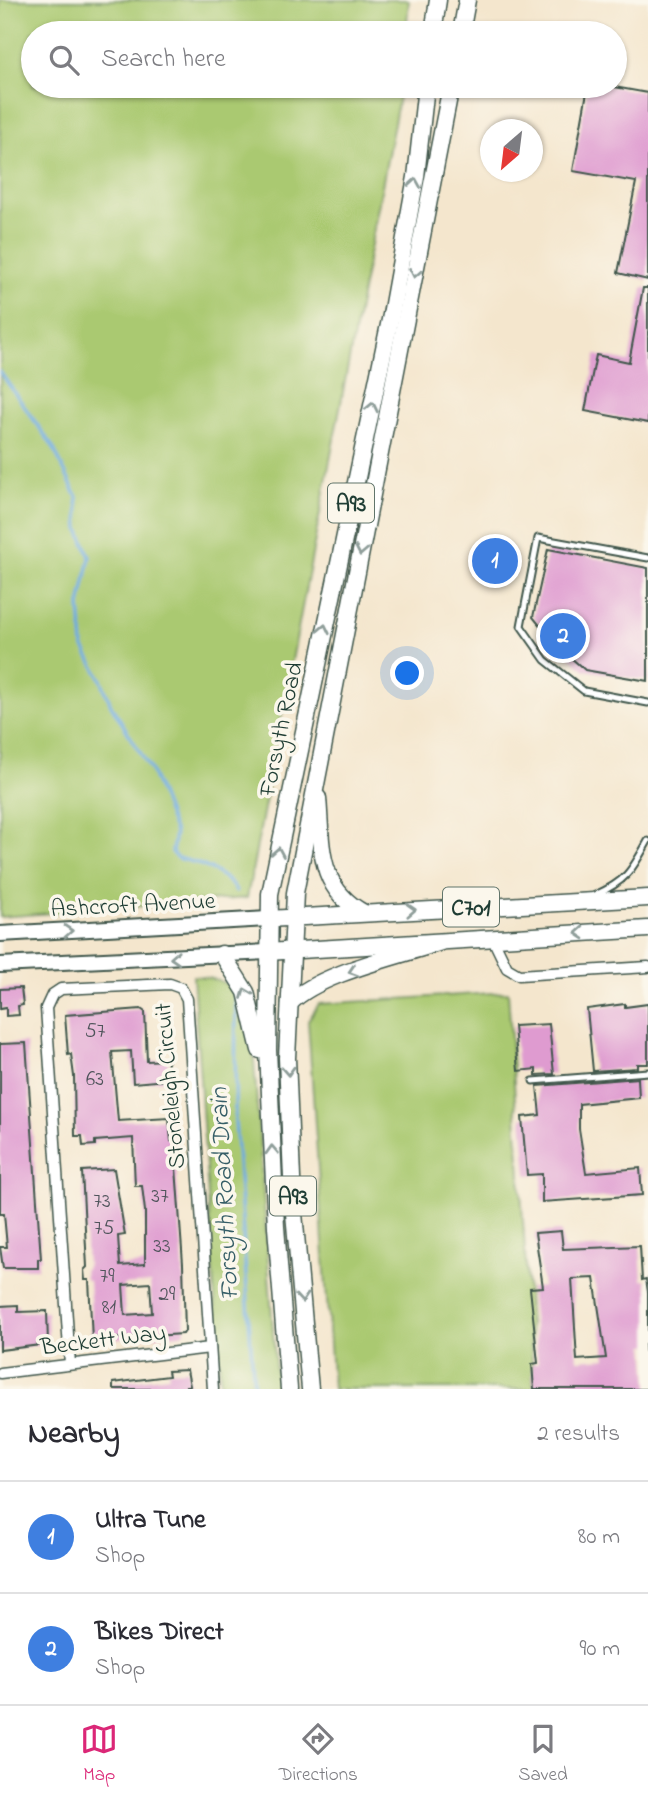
<!DOCTYPE html>
<html lang="en">
<head>
<meta charset="utf-8">
<style>
	body { margin:0; font-family:"Indie Flower",sans-serif; background:#f2f2f3; color:#2b2b33 }
	.compass { position:absolute; left:480px; top:119px; width:63px; height:63px; border-radius:50%; background:#fff; box-shadow:0 2px 5px #0004; rotate:208deg }
	.you { position:absolute; left:408px; top:674px; width:24px; height:24px; margin:-18px; border:5px solid #fff; border-radius:50%; background:#1a73e8; box-shadow:0 0 0 10px #1a73e833 }
	.badge { display:grid; place-items:center; width:46px; height:46px; border-radius:50%; background:#db2777; color:#fff; font-size:23px; font-weight:700 }
	.pin { position:absolute; translate:-50% -50%; border:4px solid #fff; box-shadow:0 2px 7px #0006 }
	.list { margin:0; padding:0; list-style:none }
	h2 { display:flex; justify-content:space-between; align-items:center; height:91px; margin:0; padding:0 28px; font-size:30px }
	h2 small { font-size:23px; font-weight:400; color:#7c7c81 }
	.list li { display:grid; grid-template-columns:46px 1fr auto; gap:21px; align-items:center; box-sizing:border-box; height:112px; padding:0 28px; border-top:2px solid #e1e1e2 }
	.list b { display:block; font-size:26px; white-space:nowrap }
	.list p { margin:0; font-size:23px; white-space:nowrap; color:#7c7c81 }
	.list em { font-size:23px; font-style:normal; color:#7c7c81 }
	.icon { flex:none; width:38px; height:38px; fill:none; stroke:currentColor; stroke-width:2; stroke-linecap:round; stroke-linejoin:round }
	.map { position:relative; flex:none; width:648px; height:1389px; overflow:hidden }
	.search { position:absolute; background:#fff; box-shadow:0 2px 5px #0004; left:21px; right:21px; top:21px; height:77px; display:flex; align-items:center; gap:18px; box-sizing:border-box; padding:0 24px; border-radius:38px; color:#7c7c81; font-size:26px }
	.sheet { height:315px; background:#fff }
	nav { display:flex; justify-content:space-around; align-items:center; box-sizing:border-box; height:98px; border-top:2px solid #e1e1e2; background:#fff; font-size:19px; color:#7c7c81 }
	nav a { display:grid; justify-items:center; gap:4px }
	nav .on { color:#db2777 }
	.map>svg:first-child { display:block }
</style>
</head>
<body>
<div class="map">
<svg width="648" height="1389" viewBox="0 0 648 1389">
	<rect width="100%" height="100%" fill="#fbf7ec"/>
	<filter id="ink" filterUnits="userSpaceOnUse"><feTurbulence type="fractalNoise" baseFrequency=".0143" numOctaves="2"/><feDisplacementMap in="SourceGraphic" scale="14" xChannelSelector="R" yChannelSelector="G"/><feConvolveMatrix kernelMatrix="1 2 1 2 8 2 1 2 1" color-interpolation-filters="sRGB"/></filter>
	<filter id="wash" filterUnits="userSpaceOnUse"><feTurbulence type="fractalNoise" baseFrequency=".00686" numOctaves="4" result="noise"/><feDisplacementMap in="SourceGraphic" scale="28" xChannelSelector="R" yChannelSelector="G"/><feGaussianBlur stdDeviation="1.57" result="paint"/><feColorMatrix in="noise" values="0 0 0 0 0 0 0 0 0 0 0 0 0 0 0 0 0 1.4 0 .05"/><feComposite in="paint" operator="in"/></filter>
	<g filter="url(#wash)">
		<rect width="100%" height="100%" fill="#f4e6cd"/>
		<g fill="#aac971" stroke="#648352" stroke-width="2">
			<path d="M0 0H409L406 33H33V86H401L247 898 0 917Z"/>
			<path d="M193 976C230 979 235 987 251 1018L277 1389H221Z"/>
			<path d="M508 992 534 1389H333L308 1021 319 1004Z"/>
		</g>
		<g fill="none" stroke-linecap="round" stroke-linejoin="round">
			<g stroke="#6caadf" stroke-width="3.5">
				<path d="M0 372 53 447 77 497 79 529 90 557 80 606 83 646 100 677 111 705 151 770 175 833 172 852 177 858C198 862 224 872 236 891"/>
				<path d="M236 996 235 1120 254 1389"/>
			</g>
		</g>
		<g id="blocks">
			<g fill="#df9bd0" fill-rule="evenodd">
				<path d="M588 86H609L648 93V280L618 273 636 182 573 171Z"/>
				<path d="M643 288H648V423L585 411 596 355 629 362Z"/>
				<path d="M548 549 648 568V681L585 670 555 644 533 617Z"/>
				<path d="M21 988 23 1005 18 1006 19 1015 6 1016V1008L0 1009V989Z"/>
				<path d="M625 1004V1007L648 1004V1064H637V1068L593 1071 587 1009Z"/>
				<path d="M141 1009 145 1012 147 1061 168 1060 167 1080 133 1083 131 1051 112 1052 118 1121 169 1118 171 1141 174 1140 183 1264 185 1331 183 1334 92 1340 89 1280H85L84 1270 87 1267 82 1171 114 1169 125 1235 118 1236 120 1266 145 1264V1211L142 1186H135L133 1138 95 1141V1145L83 1146 82 1136H75L74 1076 71 1054 68 1055 65 1015ZM150 1283 152 1313 125 1315 123 1285Z"/>
				<path d="M549 1024 554 1074 536 1075V1069L518 1071 514 1026Z"/>
				<path d="M26 1043 41 1259H38V1268H3L0 1247H7L4 1214H0V1044Z"/>
				<path d="M638 1078 639 1098 579 1104V1129L586 1173 640 1168 642 1195 542 1202V1174L527 1175 522 1117 540 1115 537 1086Z"/>
				<path d="M561 1231 563 1249 640 1246 642 1280 646 1279 648 1292V1345H645L648 1389H534L532 1364 538 1363 530 1288 543 1287 535 1233ZM594 1278 606 1358 577 1360 572 1279Z"/>
				<path d="M18 1305V1312L47 1311 48 1344 0 1350V1306Z"/>
				<path d="M187 1370 190 1386H186V1389H113V1383L169 1376 168 1371Z"/>
			</g>
		</g>
	</g>
	<g filter="url(#ink)">
		<use href="#blocks" fill-opacity="0" stroke="#3f564b" stroke-width="2"/>
		<g fill="none" stroke-linecap="round" stroke-linejoin="round">
			<g stroke="#3f564b" stroke-width="9">
				<g id="service">
					<path d="M648 558 538 538 521 626 545 660 584 691 648 703"/>
					<path d="M595 895C627 881 632 870 648 841"/>
					<path d="M533 1081 648 1072"/>
				</g>
			</g>
			<g stroke="#3f564b" stroke-width="13">
				<g id="minor">
					<path d="M493 939 507 968 519 975 648 967"/>
					<path d="M70 1364 46 1008 52 995 61 989 170 984 181 988 187 999 213 1389"/>
					<path d="M0 1373 210 1348"/>
				</g>
			</g>
			<g stroke="#3f564b" stroke-width="18">
				<g id="secondary">
					<path d="M0 934 268 919"/>
					<path d="M0 965 267 952"/>
				</g>
			</g>
			<g stroke="#3f564b" stroke-width="19">
				<g id="primary">
					<path d="M268 919 648 898"/>
					<path d="M267 952 648 929"/>
				</g>
			</g>
			<g stroke="#3f564b" stroke-width="19">
				<g id="trunk">
					<path d="M433 33 438 0"/>
					<path d="M461 33 467 0"/>
					<path d="M318 798C322 845 317 888 364 913"/>
					<path d="M222 954 246 992 260 1050"/>
					<path d="M290 1003C319 973 400 956 441 942"/>
					<path d="M289 1389 276 1227 268 1050 270 894 391 315 416 177 426 86"/>
					<path d="M310 1389 293 1202 287 1058 295 893 451 86"/>
				</g>
			</g>
			<use href="#service" stroke="#fff" stroke-width="5"/>
			<use href="#minor" stroke="#fff" stroke-width="10"/>
			<use href="#secondary" stroke="#fff" stroke-width="14"/>
			<use href="#primary" stroke="#fff" stroke-width="16"/>
			<use href="#trunk" stroke="#fff" stroke-width="16"/>
		</g>
		<defs><path id="oneway-chevron" d="M-2-3.5L2.5 0L-2 3.5" fill="none" stroke-width="1.6" stroke-linecap="round" stroke-linejoin="round" transform="scale(1.75)"/></defs>
		<g stroke="#8f9e9a">
			<use href="#oneway-chevron" transform="translate(415 183) rotate(-81)"/>
			<use href="#oneway-chevron" transform="translate(415 273) rotate(101)"/>
			<use href="#oneway-chevron" transform="translate(372 407) rotate(-78)"/>
			<use href="#oneway-chevron" transform="translate(361 551) rotate(101)"/>
			<use href="#oneway-chevron" transform="translate(324 629) rotate(-78)"/>
			<use href="#oneway-chevron" transform="translate(278 852) rotate(-80)"/>
			<use href="#oneway-chevron" transform="translate(411 910) rotate(-3)"/>
			<use href="#oneway-chevron" transform="translate(68 931) rotate(-3)"/>
			<use href="#oneway-chevron" transform="translate(580 933) rotate(176)"/>
			<use href="#oneway-chevron" transform="translate(175 958) rotate(177)"/>
			<use href="#oneway-chevron" transform="translate(353 971) rotate(162)"/>
			<use href="#oneway-chevron" transform="translate(246 993) rotate(-111)"/>
			<use href="#oneway-chevron" transform="translate(288 1071) rotate(87)"/>
			<use href="#oneway-chevron" transform="translate(272 1150) rotate(-93)"/>
			<use href="#oneway-chevron" transform="translate(302 1298) rotate(85)"/>
		</g>
	</g>
	<g text-anchor="middle" stroke-width="7" stroke-linejoin="round" paint-order="stroke">
		<g font-size="21" fill="#4f545b">
			<text x="95" y="1037">57</text>
			<text x="95" y="1085">63</text>
			<text x="160" y="1202">37</text>
			<text x="102" y="1207">73</text>
			<text x="104" y="1234">75</text>
			<text x="162" y="1252">33</text>
			<text x="107" y="1282">79</text>
			<text x="167" y="1300">29</text>
			<text x="109" y="1313">81</text>
		</g>
		<g fill="#fbf7ec" stroke="#61756b" stroke-width="2">
			<rect x="328" y="483.5" width="46" height="39" rx="5"/>
			<rect x="443" y="887.5" width="56" height="39" rx="5"/>
			<rect x="270" y="1176.5" width="46" height="39" rx="5"/>
		</g>
		<g font-size="23" font-weight="bold" fill="#1f3d34">
			<text x="351" y="511">A93</text>
			<text x="471" y="915">C701</text>
			<text x="293" y="1204">A93</text>
		</g>
		<g font-size="24" fill="#1f3d34" stroke="#fbf7ec">
			<text transform="translate(280 729) rotate(-78)" y="8">Forsyth Road</text>
			<text transform="translate(133 904) rotate(-3)" y="8">Ashcroft Avenue</text>
			<text transform="translate(169 1086) rotate(-95)" y="8">Stoneleigh Circuit</text>
			<text transform="translate(103 1339) rotate(-7)" y="8">Beckett Way</text>
		</g>
		<g font-size="26" font-style="italic" fill="#365e67" stroke="#fbf7ec">
			<text transform="translate(223 1194) rotate(-93)" y="9">Forsyth Road Drain</text>
		</g>
	</g>
</svg>
<svg class="compass" viewBox="-18 -18 36 36"><path d="M0-13l5 13h-10z" fill="#e53935"/><path d="M0 13l5-13h-10z" fill="#7c7c81"/></svg>
<div class="you"></div>
<div class="pin badge" style="left:495px;top:561px;background:#3f7fe0">1</div>
<div class="pin badge" style="left:563px;top:636px;background:#3f7fe0">2</div>
<div class="search"><svg class="icon" aria-label="search" viewBox="0 0 24 24"><circle cx="10" cy="10" r="6"/><path d="M15 15l6 6"/></svg>Search here</div>
</div>
<section class="sheet">
<h2>Nearby<small>2 results</small></h2>
<ul class="list">
<li><span class="badge" style="background:#3f7fe0">1</span><div><b>Ultra Tune</b><p>Shop</p></div><em>80 m</em></li>
<li><span class="badge" style="background:#3f7fe0">2</span><div><b>Bikes Direct</b><p>Shop</p></div><em>90 m</em></li>
</ul>
</section>
<nav>
<a class="on"><svg class="icon" aria-label="map" viewBox="0 0 24 24"><path d="M3 6l6-2 6 2 6-2v14l-6 2-6-2-6 2zM9 4v14M15 6v14"/></svg>Map</a>
<a><svg class="icon" aria-label="directions" viewBox="0 0 24 24"><path d="M12 3l9 9-9 9-9-9zM9 14v-3h6M13 9l2 2-2 2"/></svg>Directions</a>
<a><svg class="icon" aria-label="saved" viewBox="0 0 24 24"><path d="M7 4h10v16l-5-4-5 4z"/></svg>Saved</a>
</nav>
</body>
</html>
